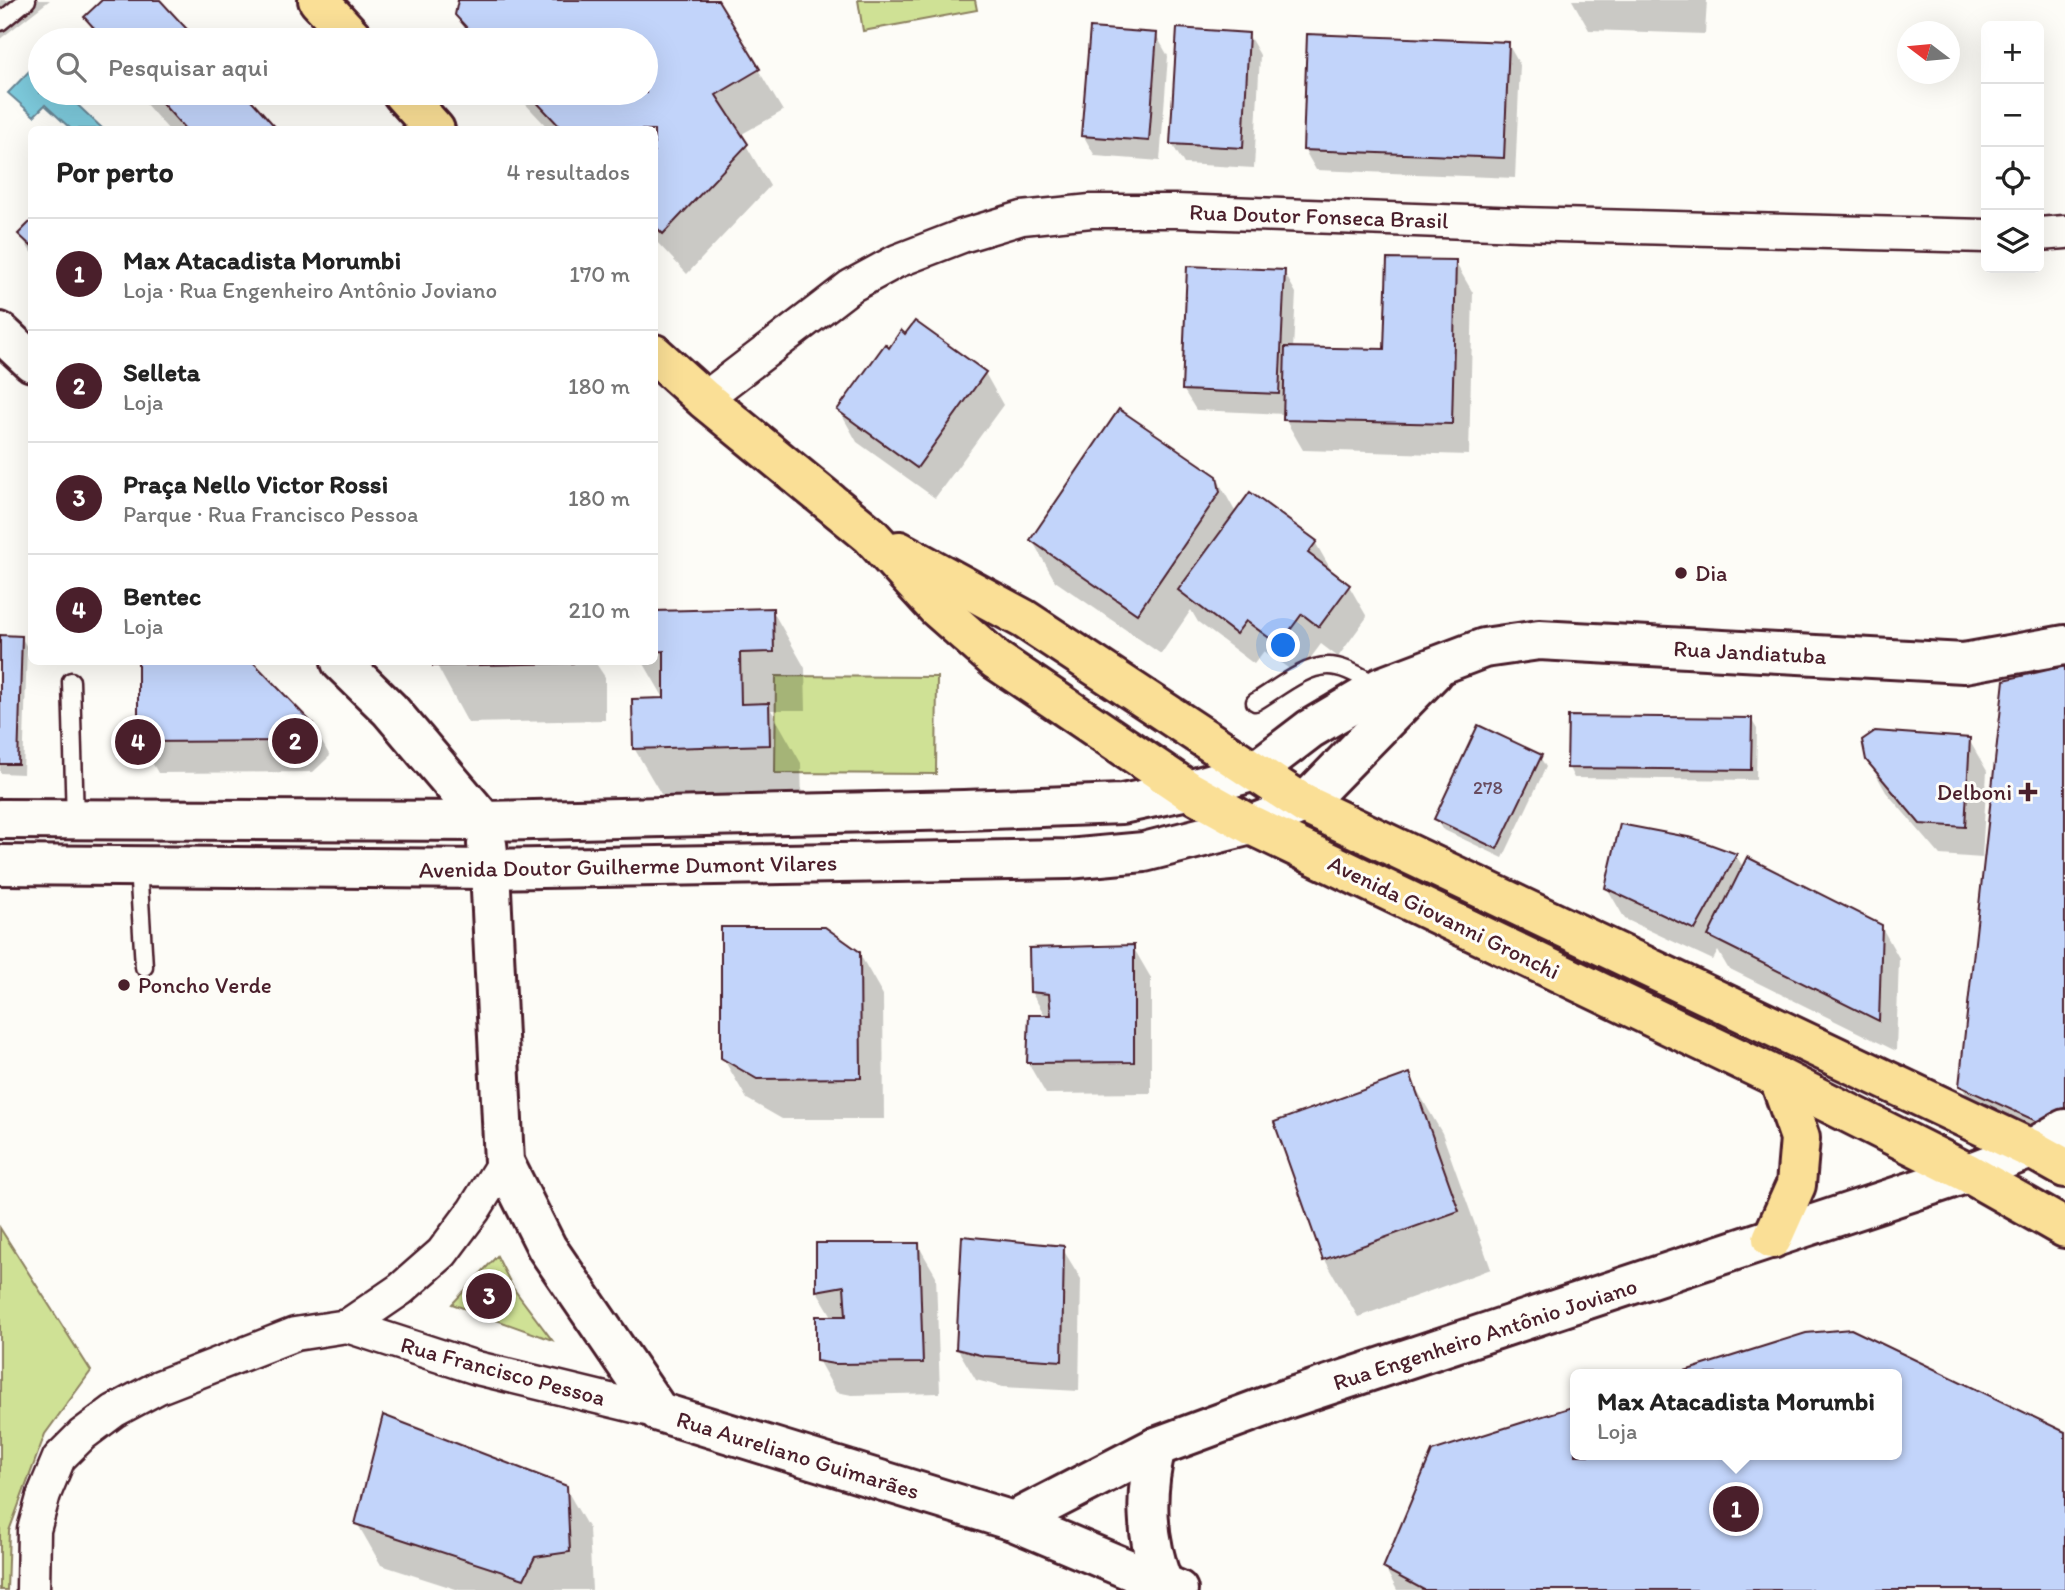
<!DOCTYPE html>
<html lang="pt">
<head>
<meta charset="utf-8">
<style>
	body { margin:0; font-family:Itim,sans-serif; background:#f2f2f2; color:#222 }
	.controls { position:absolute; right:21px; top:21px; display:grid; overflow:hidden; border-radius:10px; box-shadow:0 7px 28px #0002 }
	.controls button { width:63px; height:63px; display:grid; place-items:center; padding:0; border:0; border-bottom:2px solid #e0e0e0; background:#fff; color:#222; font:35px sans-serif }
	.compass { position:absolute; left:1897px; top:21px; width:63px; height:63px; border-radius:50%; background:#fff; box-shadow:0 7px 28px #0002; rotate:286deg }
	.you { position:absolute; left:1284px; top:646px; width:24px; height:24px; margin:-18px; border:5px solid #fff; border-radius:50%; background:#1a73e8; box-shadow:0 0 0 10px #1a73e833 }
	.badge { display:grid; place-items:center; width:46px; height:46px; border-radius:50%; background:#4a1f2b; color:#fff; font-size:23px; font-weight:700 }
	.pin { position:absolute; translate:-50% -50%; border:4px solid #fff; box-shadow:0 2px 7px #0006 }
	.popup { position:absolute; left:1570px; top:1369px; width:332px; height:91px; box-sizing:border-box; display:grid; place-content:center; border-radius:10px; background:#fff; filter:drop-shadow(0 2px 5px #0005); font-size:23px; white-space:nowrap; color:#767676 }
	.popup b { font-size:26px; color:#222 }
	.popup::after { content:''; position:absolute; left:50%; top:100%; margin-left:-14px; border:14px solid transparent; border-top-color:#fff }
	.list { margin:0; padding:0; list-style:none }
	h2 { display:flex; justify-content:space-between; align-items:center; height:91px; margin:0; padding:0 28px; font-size:30px }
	h2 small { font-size:23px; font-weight:400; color:#767676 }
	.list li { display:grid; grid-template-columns:46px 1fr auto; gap:21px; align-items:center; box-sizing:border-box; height:112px; padding:0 28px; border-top:2px solid #e0e0e0 }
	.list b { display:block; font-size:26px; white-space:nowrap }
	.list p { margin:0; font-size:23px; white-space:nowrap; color:#767676 }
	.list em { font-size:23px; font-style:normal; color:#767676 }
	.icon { flex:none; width:38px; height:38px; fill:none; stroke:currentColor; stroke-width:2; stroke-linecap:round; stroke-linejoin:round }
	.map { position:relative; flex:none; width:2065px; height:1590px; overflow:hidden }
	.search { position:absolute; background:#fff; box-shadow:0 7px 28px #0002; left:28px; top:28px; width:630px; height:77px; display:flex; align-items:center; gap:18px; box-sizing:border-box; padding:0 24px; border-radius:38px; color:#767676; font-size:26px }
	.panel { position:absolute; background:#fff; box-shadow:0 7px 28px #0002; left:28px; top:126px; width:630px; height:539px; border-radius:10px }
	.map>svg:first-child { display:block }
</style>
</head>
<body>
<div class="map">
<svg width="2065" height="1590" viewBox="0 0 2065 1590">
	<rect width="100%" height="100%" fill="#fdfcf7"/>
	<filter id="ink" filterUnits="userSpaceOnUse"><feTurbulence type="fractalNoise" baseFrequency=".0143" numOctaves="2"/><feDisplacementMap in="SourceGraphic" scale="14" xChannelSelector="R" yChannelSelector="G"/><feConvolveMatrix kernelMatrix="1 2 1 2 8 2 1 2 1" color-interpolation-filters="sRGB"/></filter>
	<g filter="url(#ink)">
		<g fill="#cfe195" stroke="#8c8060" stroke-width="2">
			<path d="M858 0H975L977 10 863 31Z"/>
			<path d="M776 676 937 677 936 774 775 773Z"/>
			<path d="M0 1228 91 1371 45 1434 9 1531 7 1590H0Z"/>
			<path d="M497 1256 513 1288 552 1340 452 1304Z"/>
		</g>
		<path fill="#7dcadc" stroke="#698695" stroke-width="2" d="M36 64 40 69V93H65L103 129H71L45 105 34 116 8 93Z"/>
		<g fill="#0003">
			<path d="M0 0H50L0 39Z"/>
			<path d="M105 0H158L195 40H99L86 17Z"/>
			<path d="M460 0H716L783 111 740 135 770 186 687 274 654 239V130H550L515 93H646V40H471L457 15Z"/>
			<path d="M1572 0H1707L1705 34 1589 30Z"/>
			<path d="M1248 34 1260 55 1254 168 1184 164 1172 144Z"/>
			<path d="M1156 35 1168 56 1160 161 1095 156 1083 135Z"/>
			<path d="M1508 44 1520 65 1515 178 1316 170 1304 149Z"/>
			<path d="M136 93H242L276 130H169Z"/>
			<path d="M32 222V254L20 234Z"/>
			<path d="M1455 262 1473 293 1469 455 1303 450 1285 419V414L1196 410 1183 389 1284 272 1296 293 1293 349 1386 351Z"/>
			<path d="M890 350 985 373 1003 405 935 498 857 442 839 410Z"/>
			<path d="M1216 477 1236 513 1315 542 1334 575 1349 586 1367 617 1338 657 1321 644 1298 675 1264 651 1254 664 1198 622 1191 610 1161 654 1055 581 1032 540Z"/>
			<path d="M772 610 805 668 806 710H771L801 763 802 802 668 806 634 748 665 700 643 662H654V613Z"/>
			<path d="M0 637H21L27 647 23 774 0 773Z"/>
			<path d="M139 662H251L312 725 330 756 313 772 158 773 140 741Z"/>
			<path d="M435 662H595L605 677V720L468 723Z"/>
			<path d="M2065 668V1163L1985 1127 1961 1085Z"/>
			<path d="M1751 719 1757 729 1756 780 1574 778 1569 768Z"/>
			<path d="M1969 740 1987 771 1982 858 1940 855 1886 792 1868 760Z"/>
			<path d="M1540 757 1546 767 1503 858 1442 829 1436 819Z"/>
			<path d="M1693 840 1736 856 1744 868 1881 926 1899 958 1896 1051 1728 968 1718 951 1713 960 1625 919 1607 888Z"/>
			<path d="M1133 947 1151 978V1093L1046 1094 1028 1063 1046 1017 1031 992Z"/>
			<path d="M859 953 883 995 884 1119H782L747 1099 723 1058Z"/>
			<path d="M1409 1076 1442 1133 1491 1269 1358 1317 1325 1260 1276 1123Z"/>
			<path d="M918 1245 936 1276 940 1393 852 1395 836 1392 818 1360 833 1318 817 1291Z"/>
			<path d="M1062 1248 1081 1279 1079 1391 1003 1387 976 1380 957 1348Z"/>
			<path d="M1807 1335 2065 1434V1590H1397L1385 1568 1575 1408V1455H1897V1374H1681Z"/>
			<path d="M565 1487 589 1529 592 1590H459L381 1565 357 1523Z"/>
		</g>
		<g fill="#c2d4fa" stroke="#4a1f2b" stroke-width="2">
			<path d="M102 0H160L197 40H105L84 17Z"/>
			<path d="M458 0H718L760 69 716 95 748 144 663 234 654 225V130H563L528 93H646V40H478L455 15Z"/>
			<path d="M1090 28 1157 33 1149 141 1081 136Z"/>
			<path d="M1177 28 1249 33 1243 148 1170 144Z"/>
			<path d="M1307 34 1509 42 1504 158 1303 150Z"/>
			<path d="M153 93H245L278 130H186Z"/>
			<path d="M32 220V247L18 234Z"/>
			<path d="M1387 259 1456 260 1452 424 1283 420 1285 347 1384 349Z"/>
			<path d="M1187 266 1285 270 1279 394 1182 390Z"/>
			<path d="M915 321 986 372 917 468 837 410 885 344 889 348 901 330 905 334Z"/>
			<path d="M1119 409 1217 476 1220 492 1137 614 1030 540Z"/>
			<path d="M1250 492 1317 541 1308 553 1350 585 1319 627 1302 614 1279 645 1246 621 1236 634 1178 590Z"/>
			<path d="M773 608 774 652 740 653 741 704 769 703 770 745 633 749 632 699 664 698V651L654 652V611Z"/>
			<path d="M0 635 22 636 18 764H0Z"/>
			<path d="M138 662H253L313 724 295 741 138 742Z"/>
			<path d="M433 662H573V663L433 666Z"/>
			<path d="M2065 666V1114L2045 1125 1959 1086 2004 680Z"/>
			<path d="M1568 716 1752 718 1751 770 1567 768Z"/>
			<path d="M1478 725 1542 755 1497 849 1434 819Z"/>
			<path d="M1875 731 1970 738 1965 827 1920 824 1866 760 1862 740Z"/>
			<path d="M1620 824 1693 838 1737 854 1695 930 1605 888Z"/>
			<path d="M1747 857 1882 925 1879 1021 1708 936Z"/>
			<path d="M721 927H825L860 952 861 1078 757 1079 721 1058Z"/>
			<path d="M1134 945V1062L1027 1063 1029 1015H1051L1049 994 1030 992 1029 948Z"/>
			<path d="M1410 1073 1459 1211 1323 1260 1274 1122Z"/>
			<path d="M962 1236 1064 1246 1062 1361 984 1356 956 1349Z"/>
			<path d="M816 1243H919L923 1363 834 1364 816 1361V1316H846L844 1286 816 1291Z"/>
			<path d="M1851 1329 2065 1432V1590H1424L1383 1568 1432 1451 1575 1406V1455H1897V1374H1675L1806 1333Z"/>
			<path d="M383 1415 567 1486 570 1552 535 1557 524 1579 355 1524Z"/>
		</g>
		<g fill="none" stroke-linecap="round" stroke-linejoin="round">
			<g stroke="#4a1f2b" stroke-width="21">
				<g id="lane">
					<path d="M0 22 27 0"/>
					<path d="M71 681 75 820"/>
					<path d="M1255 702C1276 690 1303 666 1328 666 1346 666 1364 679 1379 686"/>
					<path d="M138 866 144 967"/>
				</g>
			</g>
			<g stroke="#4a1f2b" stroke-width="37">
				<g id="street">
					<path d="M2039 234 2065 232"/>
					<path d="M704 399 851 286 897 261 962 236 1022 218 1091 211H1176L1521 224 1986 236"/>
					<path d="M347 1326 477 1368 659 1412"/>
					<path d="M33 1590 34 1530 44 1494 59 1458 82 1435 114 1411 159 1387 295 1334 347 1326 401 1289 442 1253 474 1210 504 1162"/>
				</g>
			</g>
			<g stroke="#4a1f2b" stroke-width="44">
				<g id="secondary">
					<path d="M0 332 32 362"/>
					<path d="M341 662 390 710 484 821"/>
					<path d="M0 819 484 821 964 810 1122 804 1188 790 1255 771 1310 729 1381 687 1484 648 1539 640 1964 663 2065 645"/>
					<path d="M487 844 490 869 504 1162 547 1248 659 1412 1013 1521 1178 1590"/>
					<path d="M0 865 490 869 1068 859 1144 852 1251 825 1304 804 1433 672"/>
					<path d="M1156 1447C1144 1495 1146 1538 1163 1584"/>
					<path d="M1013 1521 1156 1447 1286 1399 1968 1173 2031 1149 2065 1129"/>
				</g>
			</g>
			<g stroke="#4a1f2b" stroke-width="44">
				<g id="primary">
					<path d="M318 0 355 40"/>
					<path d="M402 93 435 130"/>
					<path d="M654 354 704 399 870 535 936 607 996 660 1188 790 1251 825 1779 1078 1968 1173 2065 1228"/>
					<path d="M899 551 1024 619 1304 804 2031 1149 2065 1168"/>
					<path d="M1772 1239 1796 1185 1800 1138 1779 1078"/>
				</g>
			</g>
			<use href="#lane" stroke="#fdfcf7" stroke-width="16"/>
			<use href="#street" stroke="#fdfcf7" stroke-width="32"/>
			<use href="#secondary" stroke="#fdfcf7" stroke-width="38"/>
			<use href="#primary" stroke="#fadf96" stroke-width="38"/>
		</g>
	</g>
	<g fill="#4a1f2b" stroke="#fdfcf7" stroke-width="2.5">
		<circle cx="1681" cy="573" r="7"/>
		<path d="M2024.5 781.5h7v7h7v7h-7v7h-7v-7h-7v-7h7z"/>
		<circle cx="124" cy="985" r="7"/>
	</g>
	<g text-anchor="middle" stroke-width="6" stroke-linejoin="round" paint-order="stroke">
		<g font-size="19" fill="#684c5f">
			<text x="1488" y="794">278</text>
		</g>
		<g font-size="23" fill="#4a1f2b" stroke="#fdfcf7">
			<text transform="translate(1319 216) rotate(2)" y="8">Rua Doutor Fonseca Brasil</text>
			<text transform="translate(1750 652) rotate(3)" y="8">Rua Jandiatuba</text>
			<text transform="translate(628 866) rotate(-1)" y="8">Avenida Doutor Guilherme Dumont Vilares</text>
			<text transform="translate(1444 917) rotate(26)" y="8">Avenida Giovanni Gronchi</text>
			<text transform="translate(1485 1334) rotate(-18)" y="8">Rua Engenheiro Antônio Joviano</text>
			<text transform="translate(503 1371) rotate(15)" y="8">Rua Francisco Pessoa</text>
			<text transform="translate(798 1455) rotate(17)" y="8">Rua Aureliano Guimarães</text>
		</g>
		<g font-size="23" fill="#4a1f2b" stroke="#fdfcf7" text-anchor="start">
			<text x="1695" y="581">Dia</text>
			<text x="2012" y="800" text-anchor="end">Delboni</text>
			<text x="138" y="993">Poncho Verde</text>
		</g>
	</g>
</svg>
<div class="controls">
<button>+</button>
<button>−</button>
<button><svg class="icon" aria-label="locate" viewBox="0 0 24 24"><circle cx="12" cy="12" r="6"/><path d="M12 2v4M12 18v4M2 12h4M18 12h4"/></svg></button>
<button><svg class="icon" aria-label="layers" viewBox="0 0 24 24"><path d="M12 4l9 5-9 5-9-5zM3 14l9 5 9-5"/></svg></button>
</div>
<svg class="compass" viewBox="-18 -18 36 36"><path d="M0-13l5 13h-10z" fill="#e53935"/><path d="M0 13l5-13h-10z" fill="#767676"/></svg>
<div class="you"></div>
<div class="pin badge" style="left:1736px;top:1509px">1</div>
<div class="popup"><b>Max Atacadista Morumbi</b>Loja</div>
<div class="pin badge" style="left:295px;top:741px">2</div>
<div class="pin badge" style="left:489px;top:1296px">3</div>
<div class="pin badge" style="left:138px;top:742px">4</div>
<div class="search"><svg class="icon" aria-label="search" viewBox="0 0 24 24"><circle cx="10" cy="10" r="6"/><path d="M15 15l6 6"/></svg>Pesquisar aqui</div>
<section class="panel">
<h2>Por perto<small>4 resultados</small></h2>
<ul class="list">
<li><span class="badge">1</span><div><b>Max Atacadista Morumbi</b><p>Loja · Rua Engenheiro Antônio Joviano</p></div><em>170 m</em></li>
<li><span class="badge">2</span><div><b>Selleta</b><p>Loja</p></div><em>180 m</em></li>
<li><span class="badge">3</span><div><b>Praça Nello Victor Rossi</b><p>Parque · Rua Francisco Pessoa</p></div><em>180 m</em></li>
<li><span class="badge">4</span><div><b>Bentec</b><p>Loja</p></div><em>210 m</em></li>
</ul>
</section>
</div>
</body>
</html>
